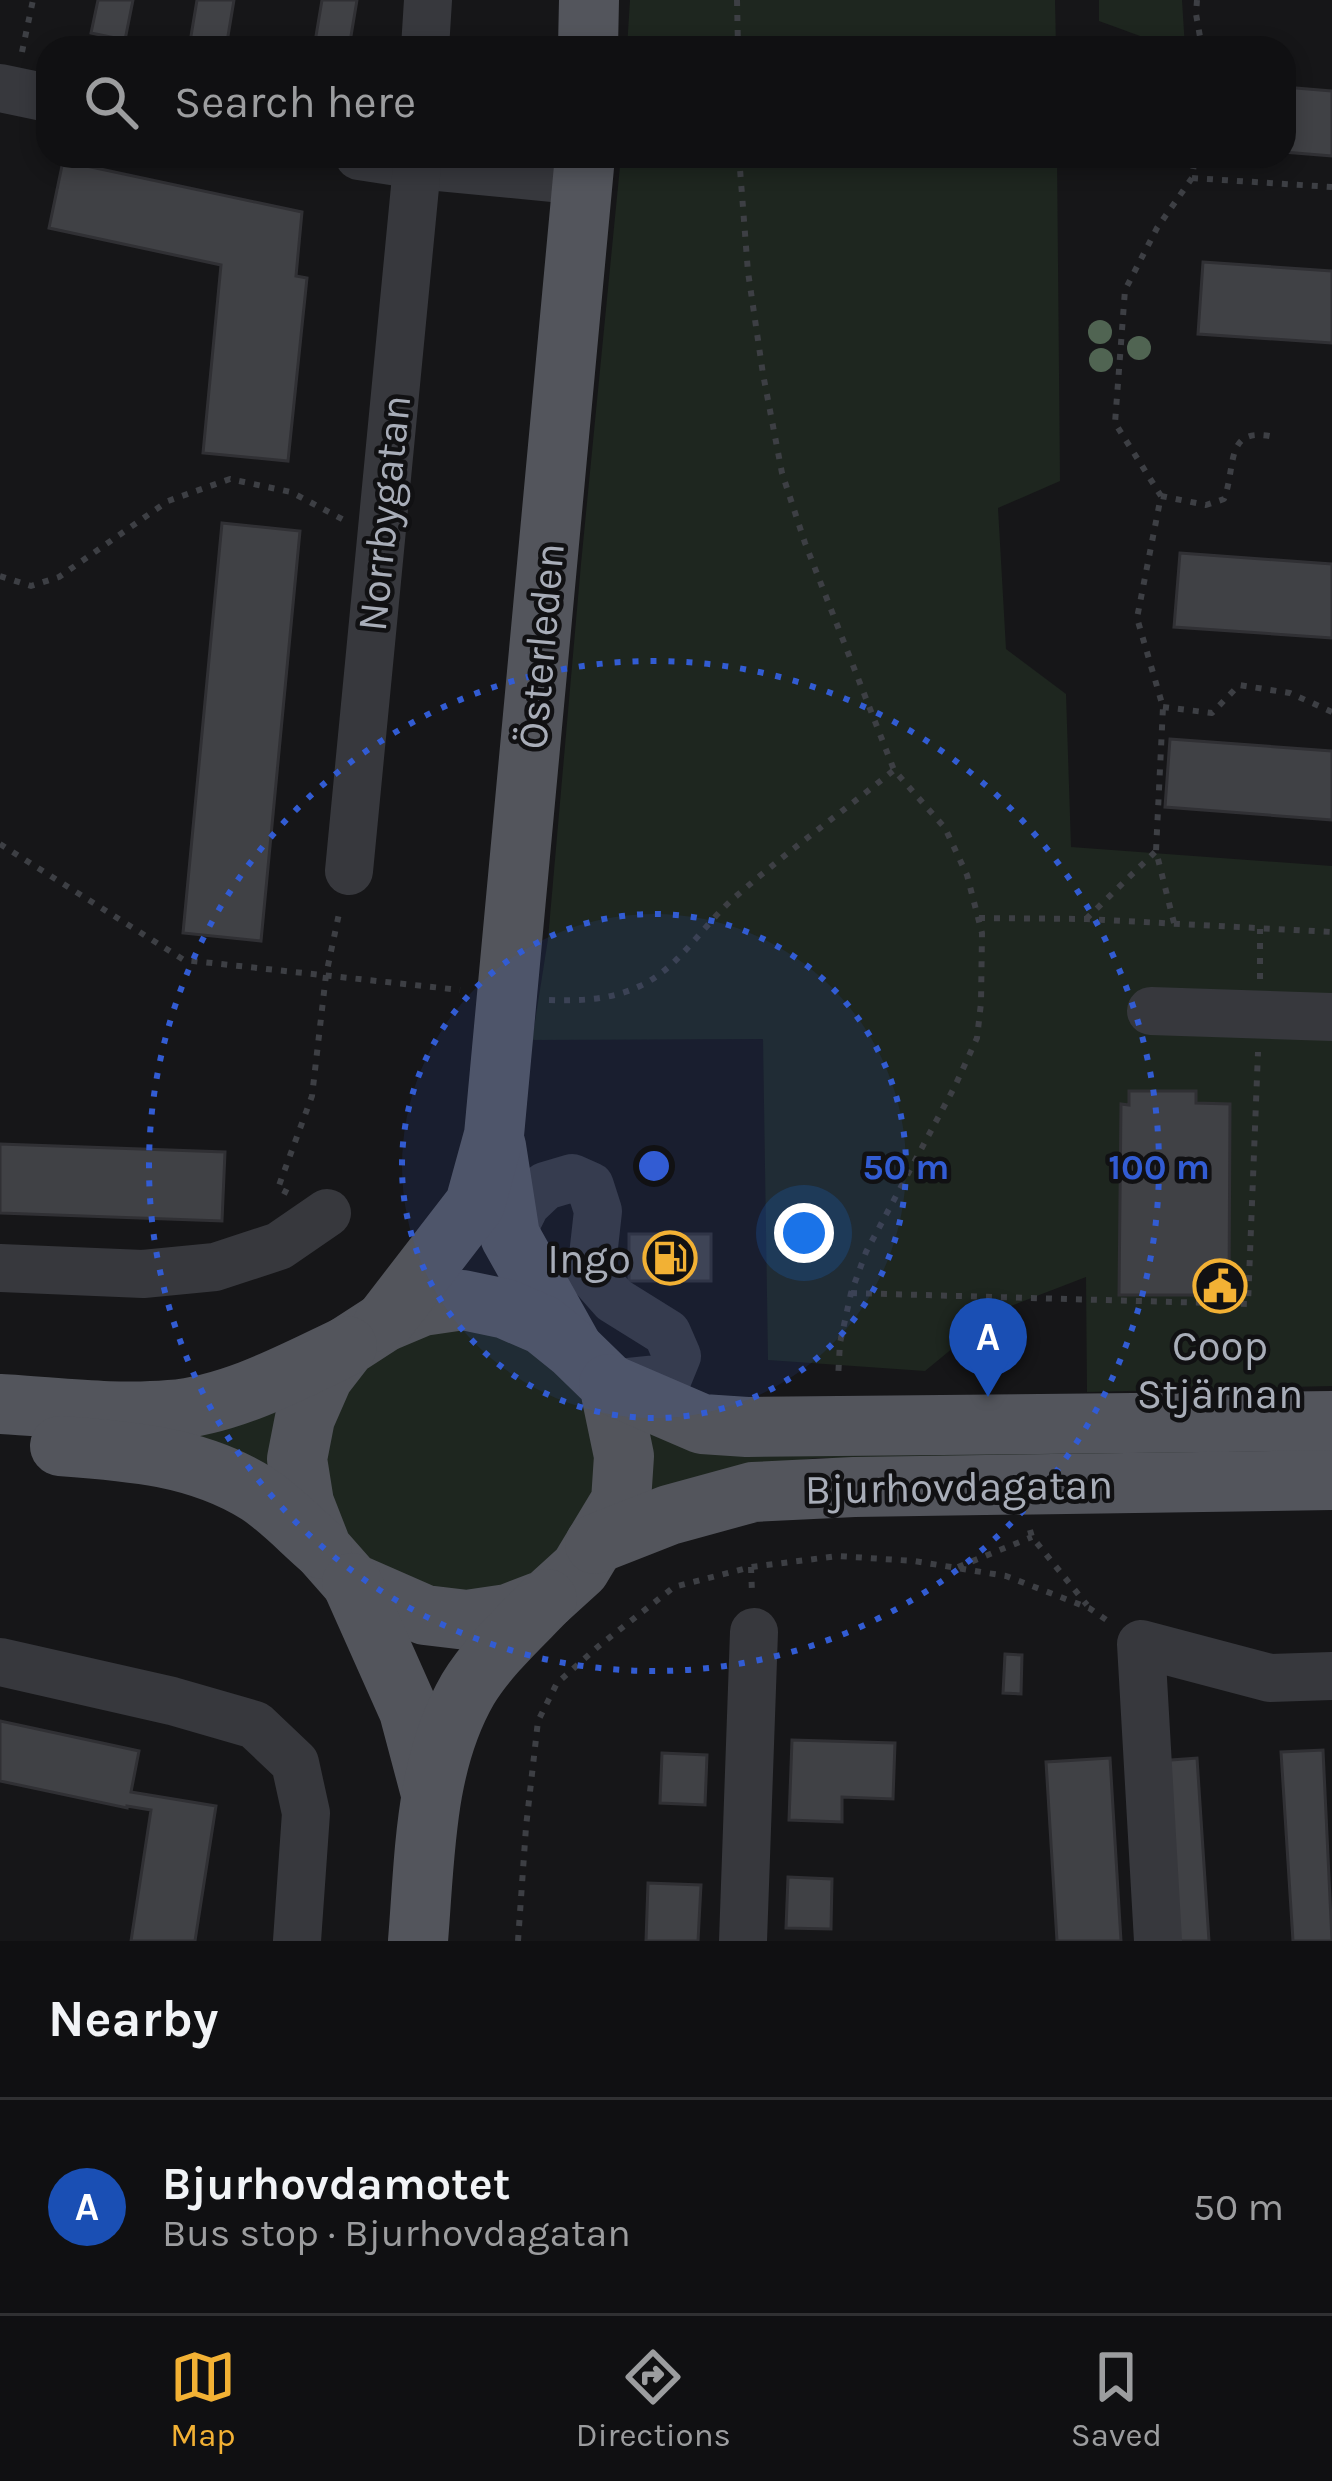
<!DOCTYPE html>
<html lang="en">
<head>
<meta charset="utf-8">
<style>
	body { margin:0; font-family:Karla,sans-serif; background:#19191b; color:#f1f3f6 }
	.you { position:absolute; left:804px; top:1233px; width:42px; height:42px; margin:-30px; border:9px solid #fff; border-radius:50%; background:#1a73e8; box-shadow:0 0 0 18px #1a73e833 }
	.badge { display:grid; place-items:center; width:78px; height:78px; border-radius:50%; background:#f2b134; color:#fff; font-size:39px; font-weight:700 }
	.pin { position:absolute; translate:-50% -99px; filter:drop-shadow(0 3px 6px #0008) }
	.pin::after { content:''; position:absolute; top:63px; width:42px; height:36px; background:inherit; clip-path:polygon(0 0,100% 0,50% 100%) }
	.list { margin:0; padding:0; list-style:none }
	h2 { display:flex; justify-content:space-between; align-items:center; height:156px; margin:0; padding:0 48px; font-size:51px }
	h2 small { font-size:39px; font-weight:400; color:#9c9d9f }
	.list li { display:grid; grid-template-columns:78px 1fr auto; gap:36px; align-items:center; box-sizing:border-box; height:216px; padding:0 48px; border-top:3px solid #303032 }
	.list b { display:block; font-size:45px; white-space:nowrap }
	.list p { margin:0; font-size:39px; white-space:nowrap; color:#9c9d9f }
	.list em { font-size:39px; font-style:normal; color:#9c9d9f }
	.icon { flex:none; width:66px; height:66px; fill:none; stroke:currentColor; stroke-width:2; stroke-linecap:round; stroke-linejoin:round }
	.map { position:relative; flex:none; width:1332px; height:1941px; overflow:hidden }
	.search { position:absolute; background:#101012; box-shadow:0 6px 18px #0003; left:36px; right:36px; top:36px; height:132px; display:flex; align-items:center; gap:30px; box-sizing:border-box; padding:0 42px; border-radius:36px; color:#9c9d9f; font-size:45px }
	.sheet { height:372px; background:#101012 }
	nav { display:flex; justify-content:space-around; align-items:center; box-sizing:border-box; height:168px; border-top:3px solid #303032; background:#101012; font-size:33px; color:#9c9d9f }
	nav a { display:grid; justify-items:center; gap:6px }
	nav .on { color:#f2b134 }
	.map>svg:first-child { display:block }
</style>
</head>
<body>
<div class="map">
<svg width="1332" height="1941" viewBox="0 0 1332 1941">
	<rect width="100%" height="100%" fill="#161618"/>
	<g fill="#1e261f">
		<path d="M630 0H1055L1056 48H627Z"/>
		<path d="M1099 0H1182L1185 48H1173L1099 21Z"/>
		<path d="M621 156H1057L1060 481 998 508 1006 649 1066 694 1071 847 1332 866V1386L1087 1392 1086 1277 998 1311 925 1371 768 1360 763 1039 532 1040 548 939 581 564Z"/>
		<circle cx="461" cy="1460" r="135"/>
		<path d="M286 1400 279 1471 133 1433Z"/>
		<path d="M646 1425 1265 1439 1159 1458H816L722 1470 642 1500Z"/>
	</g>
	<g fill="#404145" stroke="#303034" stroke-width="3">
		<path d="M98 0H133L125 40 91 33Z"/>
		<path d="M197 0H234L226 48H189Z"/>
		<path d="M322 0H357L349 48H314Z"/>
		<path d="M1284 87 1332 91V156L1284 152Z"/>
		<path d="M63 161 302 212 296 276 307 278 288 461 203 453 221 265 49 228Z"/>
		<path d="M1203 262 1332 271V343L1198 334Z"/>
		<path d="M222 523 300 531 261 941 183 933Z"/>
		<path d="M1180 553 1332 564V638L1174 627Z"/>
		<path d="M1170 739 1332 751V820L1165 807Z"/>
		<path d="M1129 1091H1196V1103L1230 1104 1229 1295H1119L1121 1104 1129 1105Z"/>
		<path d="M0 1144 225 1152 222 1221 0 1213Z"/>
		<rect x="629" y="1234" width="82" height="47"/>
		<path d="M1005 1654 1022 1655 1021 1694 1003 1693Z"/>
		<path d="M0 1721 139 1751 131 1792 216 1806 195 1941H131L151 1810 127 1806V1808L0 1781Z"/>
		<path d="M792 1740 895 1743 893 1799 842 1797V1822L789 1820Z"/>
		<path d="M1323 1750 1332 1941H1293L1281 1752Z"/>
		<path d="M662 1753 707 1755 705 1805 660 1803Z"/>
		<path d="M1110 1758 1121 1941H1057L1046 1762Z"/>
		<path d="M1197 1758 1209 1941H1169L1158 1761Z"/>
		<path d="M788 1877 832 1879 831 1929 786 1928Z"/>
		<path d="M648 1883 701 1885 698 1941H646Z"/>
	</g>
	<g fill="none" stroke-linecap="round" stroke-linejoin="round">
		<g stroke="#3d3f44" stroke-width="6" stroke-dasharray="6 9" stroke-linecap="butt">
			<path d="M737 0 738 48"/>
			<path d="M1197 0 1196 14 1202 48"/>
			<path d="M22 52 33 0"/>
			<path d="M739 156 748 272 763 374 782 473 805 543 894 770 945 828 967 875 982 933 981 1003 977 1038 955 1086 866 1252 851 1293 840 1343 838 1379"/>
			<path d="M1192 178 1332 187"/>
			<path d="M1161 496 1206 505 1224 499C1237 466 1223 423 1278 438"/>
			<path d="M0 576 31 586 59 577 168 501 230 479 291 492 344 520"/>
			<path d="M1163 707 1212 713 1239 685 1290 693 1332 712"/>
			<path d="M0 844 184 960 460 990"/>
			<path d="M979 918 1086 919 1332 932"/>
			<path d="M1086 919 1156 851"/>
			<path d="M1174 923 1156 851 1163 707 1137 618 1161 496 1115 423 1125 290 1157 228 1192 178 1195 156"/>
			<path d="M1260 979V929"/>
			<path d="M549 1000C581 1001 610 1000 640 986 679 968 702 926 734 898 785 853 841 813 894 770"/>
			<path d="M288 1193 278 1188 312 1096 326 975 340 909"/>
			<path d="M851 1293 1248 1304 1258 1052"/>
			<path d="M1030 1530 1032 1537 1087 1605"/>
			<path d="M751 1567 752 1593"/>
			<path d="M958 1567 1032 1537"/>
			<path d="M518 1941 526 1827 538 1721 557 1683 600 1645 674 1587 751 1567 838 1556 914 1561 1006 1576 1089 1608 1108 1621"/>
		</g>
		<g stroke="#37383d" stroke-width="48">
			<path d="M425 48 428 0"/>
			<path d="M0 88 48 98"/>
			<path d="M359 156 418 165 584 181"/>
			<path d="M349 871 418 156"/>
			<path d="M1151 1011 1332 1017"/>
			<path d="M510 1236 526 1204 545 1186 572 1178 590 1186 598 1211 591 1274 614 1300 667 1333 677 1356 668 1378 609 1384"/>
			<path d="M0 1268 143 1274 215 1267 279 1246 327 1213"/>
			<path d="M0 1662 172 1701 255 1725 295 1763 306 1813 297 1941"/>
			<path d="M743 1941 754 1632"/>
			<path d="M1158 1941 1141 1644 1270 1678 1332 1676"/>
		</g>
		<g stroke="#53555c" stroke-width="60">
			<path d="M588 48 589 0"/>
			<path d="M496 1146 510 1236 571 1345"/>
			<path d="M463 1300 506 1309 543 1325 574 1350 609 1384 624 1456 621 1501 580 1569 547 1599 508 1614 467 1620 425 1615 352 1583 322 1549 304 1503 297 1459 305 1418 323 1377 347 1346 384 1322 422 1306Z"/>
			<path d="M384 1322 475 1204 494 1135 585 156"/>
			<path d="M609 1384 702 1424 747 1427 1332 1421"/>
			<path d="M0 1404C56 1407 114 1415 170 1410 232 1405 292 1372 347 1346"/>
			<path d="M60 1446C129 1451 198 1456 258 1494 281 1509 301 1531 322 1549"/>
			<path d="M595 1544 669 1515 753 1492 854 1487 1332 1480"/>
			<path d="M352 1583 409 1711 430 1790"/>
			<path d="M418 1941C425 1857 424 1765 468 1689 488 1656 520 1627 547 1599"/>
		</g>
	</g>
	<g fill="#506452">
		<circle cx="1100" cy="332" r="12"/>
		<circle cx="1139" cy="348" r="12"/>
		<circle cx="1101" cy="360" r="12"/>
	</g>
	<circle cx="654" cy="1166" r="252" fill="#325cd3" fill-opacity=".12"/>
	<g fill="none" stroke="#325cd3" stroke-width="6" stroke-dasharray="6 12">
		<circle cx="654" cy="1166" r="252"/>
		<circle cx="654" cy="1166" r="505"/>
	</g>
	<defs>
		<g id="fuel-ring" transform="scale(2.7)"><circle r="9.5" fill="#111113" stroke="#f2b134" stroke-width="1.5"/><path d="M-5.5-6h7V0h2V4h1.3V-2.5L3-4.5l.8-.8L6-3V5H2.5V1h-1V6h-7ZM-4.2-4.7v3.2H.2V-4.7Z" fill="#f2b134"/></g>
		<g id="civic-ring" transform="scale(2.7)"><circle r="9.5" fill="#111113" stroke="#f2b134" stroke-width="1.5"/><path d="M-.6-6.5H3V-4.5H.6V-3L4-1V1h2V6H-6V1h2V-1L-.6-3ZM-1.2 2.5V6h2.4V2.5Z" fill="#f2b134"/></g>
	</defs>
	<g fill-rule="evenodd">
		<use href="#fuel-ring" x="670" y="1258"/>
		<use href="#civic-ring" x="1220" y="1286"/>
	</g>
	<g text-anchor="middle" stroke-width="9" stroke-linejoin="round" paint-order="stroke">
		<g font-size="42" fill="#a8adb8" stroke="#111113">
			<text transform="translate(383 513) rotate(-84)" y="15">Norrbygatan</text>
			<text transform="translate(540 646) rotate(-85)" y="15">Österleden</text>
			<text transform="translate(959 1486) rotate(-1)" y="15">Bjurhovdagatan</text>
		</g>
		<g font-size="42" fill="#a8adb8" stroke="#111113" text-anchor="end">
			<text x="631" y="1273">Ingo</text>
			<text x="1220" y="1360" text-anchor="middle">Coop<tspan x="1220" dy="48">Stjärnan</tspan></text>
		</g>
	</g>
	<circle cx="654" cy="1166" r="18" fill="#325cd3" stroke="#111113" stroke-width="6"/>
	<g font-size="36" text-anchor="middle" font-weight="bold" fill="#325cd3" stroke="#111113" stroke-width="9" stroke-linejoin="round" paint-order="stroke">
		<text x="906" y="1179">50 m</text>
		<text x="1159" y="1179">100 m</text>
	</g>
</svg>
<div class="you"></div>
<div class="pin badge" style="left:988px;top:1397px;background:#1a4fb4">A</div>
<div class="search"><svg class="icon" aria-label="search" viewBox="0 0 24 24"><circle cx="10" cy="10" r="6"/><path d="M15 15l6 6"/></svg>Search here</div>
</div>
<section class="sheet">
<h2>Nearby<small></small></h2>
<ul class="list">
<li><span class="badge" style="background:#1a4fb4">A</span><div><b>Bjurhovdamotet</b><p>Bus stop · Bjurhovdagatan</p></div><em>50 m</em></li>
</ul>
</section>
<nav>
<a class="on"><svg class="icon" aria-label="map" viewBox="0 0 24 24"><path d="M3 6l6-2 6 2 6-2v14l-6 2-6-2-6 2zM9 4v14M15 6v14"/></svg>Map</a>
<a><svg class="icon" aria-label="directions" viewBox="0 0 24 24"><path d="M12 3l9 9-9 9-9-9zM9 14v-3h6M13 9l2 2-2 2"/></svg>Directions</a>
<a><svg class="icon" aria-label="saved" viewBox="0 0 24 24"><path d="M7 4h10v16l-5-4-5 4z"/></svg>Saved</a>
</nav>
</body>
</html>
